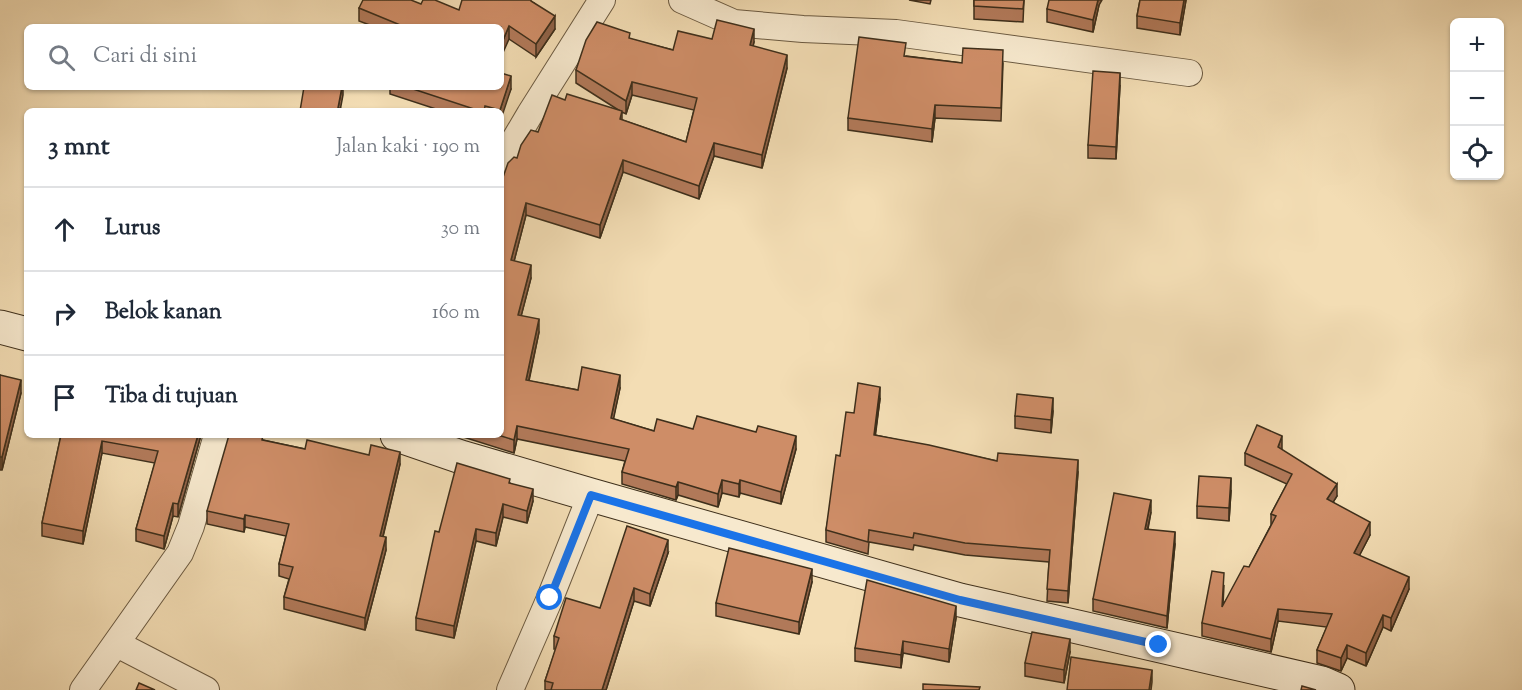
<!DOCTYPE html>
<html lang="id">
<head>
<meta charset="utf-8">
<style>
	body { margin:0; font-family:"Sorts Mill Goudy",serif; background:#f2f2f3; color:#1f2937 }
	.controls { position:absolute; right:18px; top:18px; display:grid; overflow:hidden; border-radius:9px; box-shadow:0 2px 4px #0004 }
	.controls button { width:54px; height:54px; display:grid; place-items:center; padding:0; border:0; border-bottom:2px solid #e0e1e3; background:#fff; color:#1f2937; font:30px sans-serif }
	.stop { position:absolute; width:18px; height:18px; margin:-14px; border:4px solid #1a73e8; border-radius:50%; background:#fff }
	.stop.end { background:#1a73e8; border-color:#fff; box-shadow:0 2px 6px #0008 }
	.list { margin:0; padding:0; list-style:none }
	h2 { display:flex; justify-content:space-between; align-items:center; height:78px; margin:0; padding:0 24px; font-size:26px }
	h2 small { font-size:20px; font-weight:400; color:#747a83 }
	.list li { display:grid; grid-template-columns:39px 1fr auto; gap:18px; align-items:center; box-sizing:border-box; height:84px; padding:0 24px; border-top:2px solid #e0e1e3 }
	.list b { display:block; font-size:22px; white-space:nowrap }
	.list em { font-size:20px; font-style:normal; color:#747a83 }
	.icon { flex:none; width:33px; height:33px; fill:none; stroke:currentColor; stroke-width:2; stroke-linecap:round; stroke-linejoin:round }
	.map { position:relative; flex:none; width:1522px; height:690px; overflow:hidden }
	.search { position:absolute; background:#fff; box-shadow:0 2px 4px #0004; left:24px; top:24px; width:480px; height:66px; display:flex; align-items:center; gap:15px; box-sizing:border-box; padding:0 21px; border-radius:9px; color:#747a83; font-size:22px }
	.panel { position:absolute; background:#fff; box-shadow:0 2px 4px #0004; left:24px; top:108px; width:480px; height:330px; border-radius:9px }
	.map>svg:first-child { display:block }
</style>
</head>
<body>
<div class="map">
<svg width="1522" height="690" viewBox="0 0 1522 690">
	<rect width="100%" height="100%" fill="#f3ddb4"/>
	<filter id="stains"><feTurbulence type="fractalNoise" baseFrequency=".00333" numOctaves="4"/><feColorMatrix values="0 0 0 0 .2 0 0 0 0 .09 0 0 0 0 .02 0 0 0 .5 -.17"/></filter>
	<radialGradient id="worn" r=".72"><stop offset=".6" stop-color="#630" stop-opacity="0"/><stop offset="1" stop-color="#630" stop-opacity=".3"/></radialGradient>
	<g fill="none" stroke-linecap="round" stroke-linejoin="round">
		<g stroke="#6b5a41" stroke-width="28">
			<g id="street">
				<path d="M682 0 734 23 803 29 896 33 1189 73"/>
				<path d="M501 163 530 114 602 0"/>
				<path d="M117 644 206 690"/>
				<path d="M83 690 180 553 191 526 217 435"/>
				<path d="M510 690 550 598 591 495"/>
			</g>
		</g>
		<g stroke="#3e2f1b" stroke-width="35">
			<g id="secondary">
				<path d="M0 327 27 334"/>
				<path d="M397 435 461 457 591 495 960 600 1322 683 1338 690"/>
			</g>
		</g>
		<use href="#street" stroke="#f7e9ce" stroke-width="26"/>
		<use href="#secondary" stroke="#f7e9ce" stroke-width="33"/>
	</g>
	<g fill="#b17959" stroke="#3e2f1b" stroke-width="1.5" fill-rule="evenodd">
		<path d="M909 0H931L930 4Z"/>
		<path d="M974 0H1024L1023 22 974 19Z"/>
		<path d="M1140 0H1186L1180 35 1137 28V16Z"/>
		<path d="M534 3 555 29 536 57 509 39 501 27H375L359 21V8L421 4 459 10Z"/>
		<path d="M1099 5 1093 32 1047 22V9Z"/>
		<path d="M630 39 673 50 712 39 754 42 753 46 787 68 762 168 714 156 699 199 623 172 600 238 526 215 514 261 531 278 521 316 539 332 529 381 578 390 620 388 613 419 654 431 693 429 796 449 781 504 740 493 739 497 722 493 718 507 678 495 676 500 622 484V472L625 461 517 439 514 453 457 435H501L517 158 565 100 620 111 576 83V70ZM632 95 694 110 686 142 622 120V112L626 114Z"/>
		<path d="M906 56 962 63H1003L1001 121 935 118 932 142 848 130V118Z"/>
		<path d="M1120 85 1116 159 1088 158V145Z"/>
		<path d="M390 87H501L511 89 501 111H442L390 94Z"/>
		<path d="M0 375 21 393 2 470H0Z"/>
		<path d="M880 399 875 435 997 461 1078 472 1068 603 1047 601 1049 562 965 555 914 545 913 550 869 542 868 554 826 542V530L840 456 854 413Z"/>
		<path d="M1053 411 1051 433 1015 428V416Z"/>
		<path d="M61 435H201L178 517 173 516 164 549 136 541V529L155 463 102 453 83 544 42 536V523Z"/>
		<path d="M263 440 305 449 400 464 383 537 386 550 365 630 284 609V597L289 579 279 576V564L286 536 245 527 244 532 207 524V511Z"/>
		<path d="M1282 450 1337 496 1333 502 1370 535 1359 556 1409 589 1391 631 1383 627 1366 666 1347 658 1341 671 1317 663V650L1327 627 1278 621 1271 652 1202 636V623L1224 585 1223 605 1249 567 1271 525V514L1287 484 1245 465V453Z"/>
		<path d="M510 483 533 501 527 523 503 517 496 546 476 541 454 638 416 630V618L439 532Z"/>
		<path d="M1231 491 1229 521 1197 518V506Z"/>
		<path d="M1151 512 1148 529 1175 544 1167 628 1093 611V599Z"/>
		<path d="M668 553 650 606 634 601 606 690H545V681L556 649H554V636L600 608Z"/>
		<path d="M812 582 799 634 716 616V603Z"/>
		<path d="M956 618 949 662 903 653 901 668 855 661V648Z"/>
		<path d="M1070 652 1064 683 1025 676V663Z"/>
	</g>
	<g fill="#906348" stroke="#3e2f1b" stroke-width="1.5">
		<path d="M1098 0H1102L1099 5 1093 32V20Z"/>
		<path d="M1184 0H1186L1180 35V23Z"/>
		<path d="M555 16V29L536 57V44Z"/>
		<path d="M509 26V39L501 57V45Z"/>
		<path d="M754 29V42L750 58V45Z"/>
		<path d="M787 55V68L762 168V155Z"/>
		<path d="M1120 73V85L1116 159V147Z"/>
		<path d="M511 76V89L501 119V111L500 110Z"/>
		<path d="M632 82V95L626 114V101Z"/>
		<path d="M342 87H343V95L340 111 338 108Z"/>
		<path d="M935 105V118L932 142V129Z"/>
		<path d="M714 143V156L699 199V186Z"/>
		<path d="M623 160V172L600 238V225Z"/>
		<path d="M526 203V215L511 273V260Z"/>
		<path d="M531 265V278L518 328V315Z"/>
		<path d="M539 319V332L526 393V380Z"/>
		<path d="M620 375V388L611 431V418Z"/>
		<path d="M21 380V393L2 470V457Z"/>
		<path d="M880 387V399L874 447V435Z"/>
		<path d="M1053 398V411L1051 433V420Z"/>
		<path d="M517 426V439L514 453V440Z"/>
		<path d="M198 435H201L178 517V504Z"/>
		<path d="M796 436V449L781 504V492Z"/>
		<path d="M1282 436V449L1278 460V447Z"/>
		<path d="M102 441V453L83 544V531Z"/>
		<path d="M400 452V464L380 548V536Z"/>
		<path d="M1078 460V472L1068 603V591Z"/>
		<path d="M1231 478V491L1229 521V508Z"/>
		<path d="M722 480V493L718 507V494Z"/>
		<path d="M740 480V493L739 497V484Z"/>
		<path d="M678 482V495L676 500V487Z"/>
		<path d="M1337 484V496L1327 512V499Z"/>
		<path d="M533 489V501L527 523V511Z"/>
		<path d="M1151 500V512L1145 541V529Z"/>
		<path d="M173 503V516L164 549V536Z"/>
		<path d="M503 504V517L496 546V533Z"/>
		<path d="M245 515V527L244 532V519Z"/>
		<path d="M1370 522V535L1354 566V553Z"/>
		<path d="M476 529V541L454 638V626Z"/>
		<path d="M1175 532V544L1167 628V616Z"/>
		<path d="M386 537V550L365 630V618Z"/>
		<path d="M668 540V553L650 606V594Z"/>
		<path d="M812 569V582L799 634V622Z"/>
		<path d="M1409 577V589L1391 631V618Z"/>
		<path d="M634 588V601L606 690H602Z"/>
		<path d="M956 606V618L949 662V649Z"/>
		<path d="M1278 609V621L1271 652V639Z"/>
		<path d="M1383 615V627L1366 666V653Z"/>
		<path d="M1070 639V652L1064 683V670Z"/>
		<path d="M903 641V653L901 668V655Z"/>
		<path d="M1347 645V658L1341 671V658Z"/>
		<path d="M1152 670V682L1151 690H1149Z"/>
	</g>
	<g fill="#ce8d67" stroke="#3e2f1b" stroke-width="1.5">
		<path d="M363 0H411L421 4 423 0H435L459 10 462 0H531V1L555 16 536 44 509 26 501 45V27H405L359 8Z"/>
		<path d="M974 0H1024L1023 9 974 6Z"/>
		<path d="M1049 0H1098L1093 20 1047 9Z"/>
		<path d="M1140 0H1184L1180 23 1137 16Z"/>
		<path d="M717 20 754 29 750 45 787 55 762 155 714 143 699 186 623 160 600 225 526 203 511 260 531 265 518 315 539 319 526 380 578 390 582 367 620 375 611 418 654 431 657 419 693 429 697 416 756 432 758 426 796 436 781 492 740 480 739 484 722 480 718 494 678 482 676 487 622 472 629 449 517 426 514 440 498 435H501V183L508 163 514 157 517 158 521 145 531 130 538 132 552 95 565 100 567 94 622 111 620 119 686 142 697 98 632 82 626 101 576 70 586 40 597 22 630 33 629 38 673 50 678 31 712 39Z"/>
		<path d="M859 37 906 43 904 56 962 63 963 48 1003 50 1001 108 935 105 932 129 848 118Z"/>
		<path d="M1093 71 1120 73 1116 147 1088 145Z"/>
		<path d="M501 73 511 76 500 110 485 106 484 111H480L407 87H501Z"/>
		<path d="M304 87H342L338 108 355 111H300Z"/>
		<path d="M0 375 21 380 2 457H0Z"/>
		<path d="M858 383 880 387 874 435 929 445 997 461 998 453 1078 460 1068 591 1047 589 1050 550 965 543 914 533 913 538 869 530 868 542 826 530 836 455 840 456 846 412 854 413Z"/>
		<path d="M1017 394 1053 398 1051 420 1015 416Z"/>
		<path d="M1257 425 1282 436 1278 447 1337 484 1327 499 1370 522 1354 553 1409 577 1391 618 1383 615 1366 653 1347 645 1341 658 1317 650 1332 614 1278 609 1271 639 1202 623 1212 571 1224 573 1222 607 1244 566 1249 567 1276 516 1271 514 1292 474 1245 453Z"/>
		<path d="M61 435H198L178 504 173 503 164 536 136 529 158 451 102 441 83 531 42 523Z"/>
		<path d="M229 435H263L262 440 305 449 307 440 369 455 371 445 400 452 380 536 386 537 365 618 284 597 293 567 279 564 289 524 245 515 244 519 207 511Z"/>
		<path d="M457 463 510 479 509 483 533 489 527 511 503 504 496 533 476 529 454 626 416 618 435 531 439 532Z"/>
		<path d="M1199 476 1231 478 1229 508 1197 506Z"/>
		<path d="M1114 493 1151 500 1145 529 1175 532 1167 616 1093 599Z"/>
		<path d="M627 526 668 540 650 594 634 588 602 690H551L553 683 545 681 559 638 554 636 566 598 600 608Z"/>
		<path d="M729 548 812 569 799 622 716 603Z"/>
		<path d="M867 580 956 606 949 649 903 641 901 655 855 648Z"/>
		<path d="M1032 632 1070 639 1064 670 1025 663Z"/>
		<path d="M1071 657 1152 670 1149 690H1067Z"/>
		<path d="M139 683 155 690H136Z"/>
		<path d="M923 684 980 687 979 690H923Z"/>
		<path d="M1302 686 1316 690H1301Z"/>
	</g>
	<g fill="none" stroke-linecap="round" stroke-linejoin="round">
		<path stroke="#1a73e8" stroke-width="8" d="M550 598 591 495 960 600 1159 645"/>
	</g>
	<rect width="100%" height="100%" filter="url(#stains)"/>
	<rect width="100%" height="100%" fill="url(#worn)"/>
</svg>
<div class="controls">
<button>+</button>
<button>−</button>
<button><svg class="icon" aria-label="locate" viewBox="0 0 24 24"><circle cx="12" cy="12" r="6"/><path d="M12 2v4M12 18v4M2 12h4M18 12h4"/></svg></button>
</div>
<div class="stop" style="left:550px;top:598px"></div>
<div class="stop end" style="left:1159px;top:645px"></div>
<div class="search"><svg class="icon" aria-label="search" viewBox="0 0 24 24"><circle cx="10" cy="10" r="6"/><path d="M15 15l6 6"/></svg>Cari di sini</div>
<section class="panel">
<h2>3 mnt<small>Jalan kaki · 190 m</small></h2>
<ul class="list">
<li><svg class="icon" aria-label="ahead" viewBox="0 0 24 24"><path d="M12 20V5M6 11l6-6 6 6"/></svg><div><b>Lurus</b></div><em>30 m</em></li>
<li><svg class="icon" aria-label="right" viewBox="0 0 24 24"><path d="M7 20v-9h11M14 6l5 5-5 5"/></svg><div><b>Belok kanan</b></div><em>160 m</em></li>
<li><svg class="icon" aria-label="arrive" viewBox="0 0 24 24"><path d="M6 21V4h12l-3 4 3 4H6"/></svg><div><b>Tiba di tujuan</b></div></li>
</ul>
</section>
</div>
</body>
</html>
